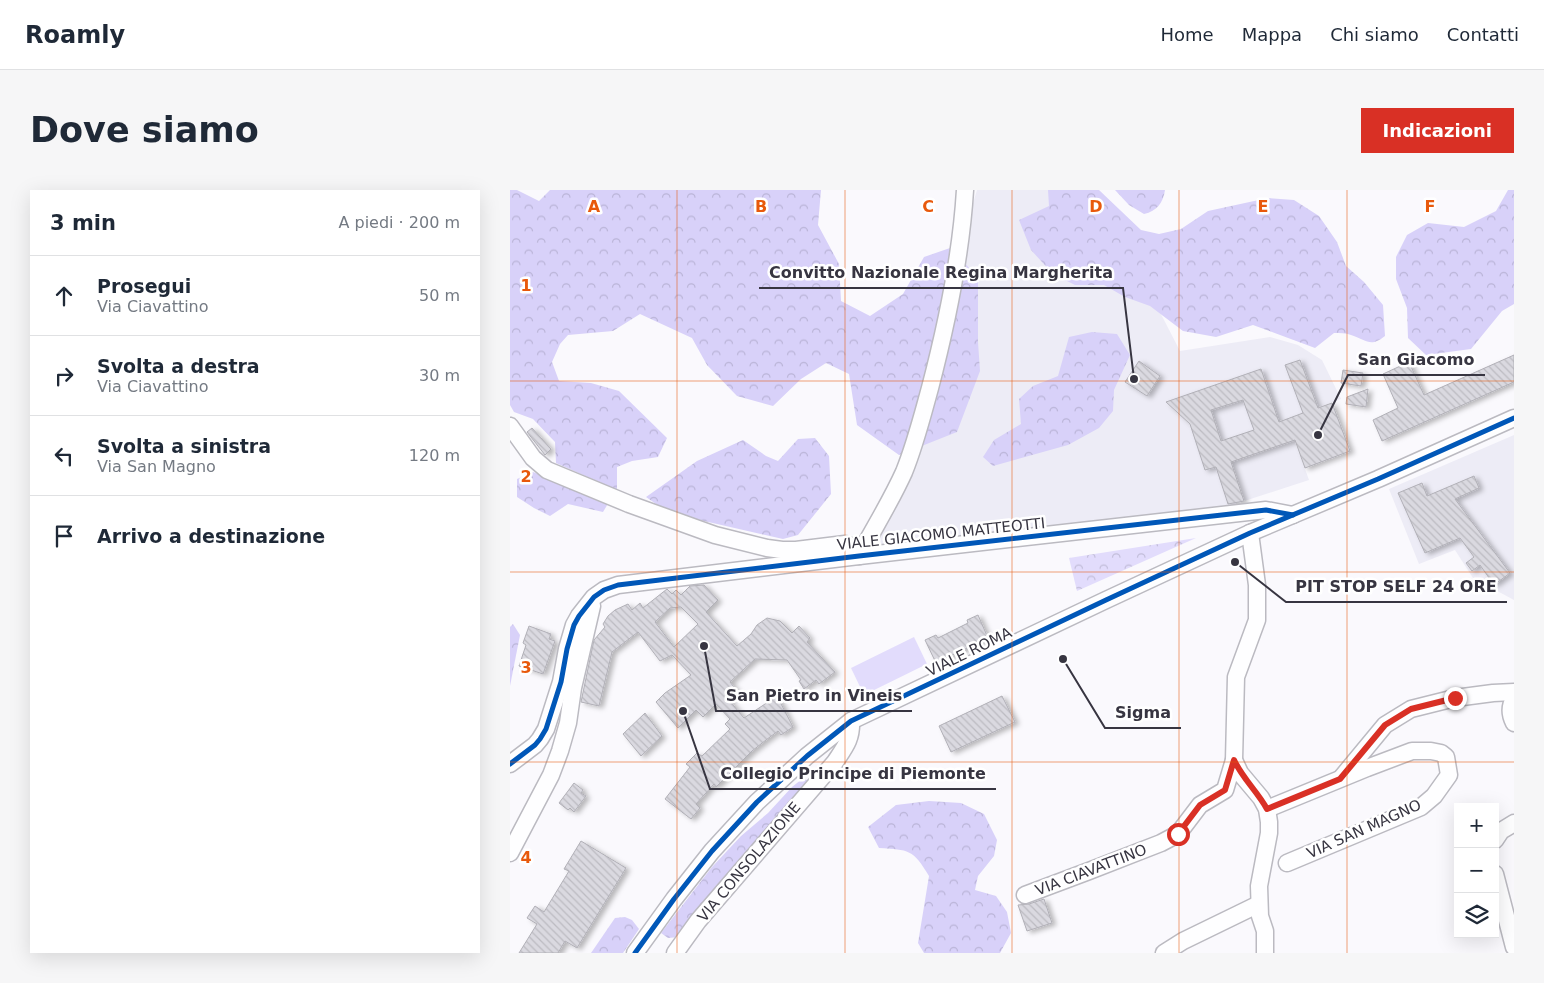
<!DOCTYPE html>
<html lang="it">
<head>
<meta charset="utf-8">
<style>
	body { margin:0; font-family:"DejaVu Sans",sans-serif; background:#f6f6f7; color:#1f2937 }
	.controls { position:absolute; right:15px; bottom:15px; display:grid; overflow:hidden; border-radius:0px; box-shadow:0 5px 20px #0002 }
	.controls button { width:45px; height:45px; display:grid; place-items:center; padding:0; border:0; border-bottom:1px solid #e0e1e3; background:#fff; color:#1f2937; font:25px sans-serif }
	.stop { position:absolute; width:15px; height:15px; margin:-11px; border:4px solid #d93025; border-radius:50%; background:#fff }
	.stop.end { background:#d93025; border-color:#fff; box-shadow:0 1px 5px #0008 }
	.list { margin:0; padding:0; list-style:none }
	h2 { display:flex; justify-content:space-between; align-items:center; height:65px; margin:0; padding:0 20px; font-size:21px }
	h2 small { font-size:16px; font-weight:400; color:#747a83 }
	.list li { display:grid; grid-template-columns:32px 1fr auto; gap:15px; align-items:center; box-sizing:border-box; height:80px; padding:0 20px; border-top:1px solid #e0e1e3 }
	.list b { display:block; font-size:19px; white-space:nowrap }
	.list p { margin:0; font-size:16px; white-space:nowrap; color:#747a83 }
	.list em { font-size:16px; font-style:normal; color:#747a83 }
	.icon { flex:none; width:28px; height:28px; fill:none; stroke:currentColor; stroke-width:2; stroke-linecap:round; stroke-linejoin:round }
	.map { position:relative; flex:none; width:1004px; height:763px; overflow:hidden; border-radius:0px }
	header { display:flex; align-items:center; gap:30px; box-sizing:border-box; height:70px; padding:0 25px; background:#fff; border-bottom:1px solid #e0e1e3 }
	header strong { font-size:24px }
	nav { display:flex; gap:28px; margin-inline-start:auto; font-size:18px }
	.intro { display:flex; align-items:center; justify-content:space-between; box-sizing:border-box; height:120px; padding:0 30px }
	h1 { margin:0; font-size:35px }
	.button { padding:12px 22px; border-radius:0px; background:#d93025; color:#fff; font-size:18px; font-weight:700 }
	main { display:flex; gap:30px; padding:0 30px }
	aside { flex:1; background:#fff; border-radius:0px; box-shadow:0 5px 20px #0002 }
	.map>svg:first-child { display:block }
</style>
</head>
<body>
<header>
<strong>Roamly</strong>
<nav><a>Home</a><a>Mappa</a><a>Chi siamo</a><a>Contatti</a></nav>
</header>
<div class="intro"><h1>Dove siamo</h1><a class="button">Indicazioni</a></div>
<main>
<aside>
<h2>3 min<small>A piedi · 200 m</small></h2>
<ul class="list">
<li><svg class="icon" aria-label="ahead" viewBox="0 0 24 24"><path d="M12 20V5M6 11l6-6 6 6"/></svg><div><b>Prosegui</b><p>Via Ciavattino</p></div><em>50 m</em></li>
<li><svg class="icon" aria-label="right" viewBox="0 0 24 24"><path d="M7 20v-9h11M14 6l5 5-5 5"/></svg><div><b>Svolta a destra</b><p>Via Ciavattino</p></div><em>30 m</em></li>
<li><svg class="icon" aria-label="left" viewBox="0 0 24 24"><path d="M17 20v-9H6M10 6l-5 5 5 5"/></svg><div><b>Svolta a sinistra</b><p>Via San Magno</p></div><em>120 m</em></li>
<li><svg class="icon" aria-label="arrive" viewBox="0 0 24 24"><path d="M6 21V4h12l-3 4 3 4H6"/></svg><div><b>Arrivo a destinazione</b></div></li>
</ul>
</aside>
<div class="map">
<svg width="1004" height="763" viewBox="0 0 1004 763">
	<defs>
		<pattern id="forest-crowns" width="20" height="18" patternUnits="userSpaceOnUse" patternTransform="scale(1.25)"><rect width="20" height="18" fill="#d8d1f9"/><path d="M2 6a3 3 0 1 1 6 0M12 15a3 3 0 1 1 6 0" fill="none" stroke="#bab4d7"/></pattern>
		<pattern id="park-crowns" width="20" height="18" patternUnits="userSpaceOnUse" patternTransform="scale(1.25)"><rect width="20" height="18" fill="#e2dcfc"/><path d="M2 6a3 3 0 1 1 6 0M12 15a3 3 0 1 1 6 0" fill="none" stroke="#c2bdd9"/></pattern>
		<pattern id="building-back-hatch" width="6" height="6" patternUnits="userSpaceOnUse" patternTransform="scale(1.25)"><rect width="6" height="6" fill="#dad9e0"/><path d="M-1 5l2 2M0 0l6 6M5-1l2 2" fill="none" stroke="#bcbbc1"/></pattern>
		<filter id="shadow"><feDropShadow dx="4" dy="2" stdDeviation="2.5" flood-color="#0004"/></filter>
	</defs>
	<rect width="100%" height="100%" fill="#faf9fd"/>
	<g fill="#edecf6">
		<path d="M467 0H587L670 161 760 147 788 155 812 170 831 209 777 229 799 290 719 316 360 359 402 269 460 23Z"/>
		<path d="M1004 245V410L963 388 945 360 909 374 879 299Z"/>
	</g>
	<path fill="#e2dcfc" d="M404 447 417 474 354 505 341 478Z"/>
	<g fill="url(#forest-crowns)">
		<path d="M0 0H7L29 11 40 0H311L308 35 329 74 331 111 360 126 393 104 414 67 440 58 468 87V152L470 181 447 242 389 265 347 235 339 184 316 173 291 189 263 216 227 206 197 175 182 148 130 124 103 141 58 145 50 154 42 172 49 191 81 193 109 201 157 248 148 267 122 271 107 277V300L46 273 45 252 23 229 4 222 0 215Z"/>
		<path d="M538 0H589L631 40 649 44 671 39 698 21 758 8 784 10 809 26 827 52 836 76 854 92 873 115 875 146C860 158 857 150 841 145 836 143 829 143 824 143L805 158 743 135 706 147 673 141 640 116 615 107 594 95H565L543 84 521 60 509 30 539 16Z"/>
		<path d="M605 0H655C653 13 647 21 634 24L619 15Z"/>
		<path d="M998 0H1004V114L992 121 961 159 916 165 898 148 897 118 886 89V67L897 45 918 33 954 37 986 21Z"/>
		<path d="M582 142 607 144 620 165 604 200 603 221 589 238 558 255 483 276 473 267 484 250 511 234 509 209 523 196 548 186 559 147Z"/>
		<path d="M305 248 319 266 321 304 288 345 273 349 159 323 136 307 187 271 233 250 256 266 268 271 288 249Z"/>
		<path d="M23 282 99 312 93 322 58 314 40 326 24 318 7 307V289Z"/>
		<path d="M3 434 10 445 0 496V437Z"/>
		<path d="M292 589 298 590V594L169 747 158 748 151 743 202 677 231 646 258 623 282 597Z"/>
		<path d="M419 611 451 613 474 624 487 650 484 666 468 686 465 700 486 706 497 722 501 743 490 763H414L408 753 419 686C403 659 399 660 369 658L358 637 386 615Z"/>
		<path d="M115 727 122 730 129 739 113 763H81L105 728Z"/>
	</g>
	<path fill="url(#park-crowns)" d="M686 348 567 401 559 368Z"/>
	<g fill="url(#building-back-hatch)" stroke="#b1b0b7" fill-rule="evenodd" filter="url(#shadow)">
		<path d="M1004 165V192L872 251 863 230 888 218 873 184 899 172 914 205Z"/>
		<path d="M790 170 808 218 822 213 840 261 795 278 785 250 721 272 734 311 718 314 706 277 695 280 680 234 656 212 751 179 769 232 793 223 775 175ZM733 210 744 240 711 251 701 220Z"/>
		<path d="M629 171 650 186 637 206 615 192Z"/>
		<path d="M833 180 853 183 851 196 831 193Z"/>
		<path d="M858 199 856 217 836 214 837 207Z"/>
		<path d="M22 238 41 259 35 265 17 242Z"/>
		<path d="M964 286 969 298 945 309 1000 383 984 395 970 375 962 381 956 373 964 367 950 348 915 363 888 303 912 293 917 306Z"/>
		<path d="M194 395 208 410 196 422 227 456 241 444 247 435 257 428 270 431 282 443 289 436 300 448 297 452 325 482 309 494 306 490 294 499 289 491 291 490 277 470 245 469 220 492 227 501 219 510 234 528 267 506 283 537 271 545 268 541 256 550 242 561 206 597 204 594 186 614 190 618 181 629 155 609 180 577 176 574 187 563 192 566 220 539 215 534 220 529 206 514 193 527 186 520 168 538 146 512 155 503 181 485 162 465 150 471 128 442 102 462 89 516 71 512 84 450 95 437 93 434 98 426 105 420 118 414 122 420 130 413 133 418 157 399 162 404 166 400 171 405 180 396ZM171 417 188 434 164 457 145 432 160 418Z"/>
		<path d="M468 425 478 448 426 473 415 450 426 445 428 448 458 433 457 430Z"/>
		<path d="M19 436 41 444 39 449 45 451 33 484 9 476 16 455 13 453Z"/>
		<path d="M492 506 505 532 441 562 429 536Z"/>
		<path d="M135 523 152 546 131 566 113 544Z"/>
		<path d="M64 593 73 600 71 603 76 606 64 622 60 618 58 620 49 613Z"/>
		<path d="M71 651 116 678 67 758 55 751 48 763H9L27 734 17 728 25 716 34 722 59 681 54 679Z"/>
		<path d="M534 709 542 733 517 741 508 715 519 714Z"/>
	</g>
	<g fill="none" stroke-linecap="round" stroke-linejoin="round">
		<g stroke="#bbbac1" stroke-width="19">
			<g id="minor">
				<path d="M0 236 23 268 37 280 119 314 205 345 257 358 272 360H286L335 354 343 357 349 366C364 338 381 311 394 282 405 255 412 227 420 198 437 133 451 67 455 0"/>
				<path d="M740 343 747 395V430L726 487 724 570 730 583 751 608 757 619 759 632V643L749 696 750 726 755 741V763"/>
				<path d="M1004 509C999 517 1000 525 1004 533"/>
				<path d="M0 574 25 555 30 549 36 539 51 492 57 459 64 435 69 426 84 407 94 400 108 395 349 366 756 320 783 325"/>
				<path d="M832 587 875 535 901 519 945 508 983 503 1004 502"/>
				<path d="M757 619 857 578 902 561H921L931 563 936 567 939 585 924 606 911 617 777 673"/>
				<path d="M985 650 991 641 1004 633"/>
				<path d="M0 663 41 585 50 561 58 533 63 498 82 416"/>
				<path d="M985 684 1004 757"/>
				<path d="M515 705 579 681 651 653 668 644 690 615 715 600 724 570"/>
				<path d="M125 763 164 709 202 661 247 612 297 566 341 531 596 410 740 343 868 289 1004 228"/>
				<path d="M165 763 188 731 325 572C335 557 342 549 341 531"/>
				<path d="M654 763 673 751 749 714"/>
			</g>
		</g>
		<use href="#minor" stroke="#fefeff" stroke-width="16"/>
		<g stroke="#fff" stroke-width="8">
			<g id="cycleway">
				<path d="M0 574 25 555 30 549 36 539 51 492 57 459 64 435 69 426 84 407 94 400 108 395 349 366 756 320 783 325"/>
				<path d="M125 763 164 709 202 661 247 612 297 566 341 531 596 410 740 343 868 289 1004 228"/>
			</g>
		</g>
		<use href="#cycleway" stroke="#0057b8" stroke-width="5"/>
	</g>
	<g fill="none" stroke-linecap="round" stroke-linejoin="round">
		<path stroke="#d93025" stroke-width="6" d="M668 644 690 615 715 600 724 570C733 589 747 601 757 619L830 589 875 535 901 519 945 508"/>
	</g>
	<path fill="none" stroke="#e8590c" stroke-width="1" stroke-opacity="0.55" d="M167 0V763M335 0V763M502 0V763M669 0V763M837 0V763M0 191H1004M0 382H1004M0 572H1004"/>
	<g text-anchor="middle" stroke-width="5" stroke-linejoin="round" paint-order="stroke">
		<g font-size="15" fill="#373541" stroke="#fff">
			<text transform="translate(431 344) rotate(-6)" y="5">VIALE GIACOMO MATTEOTTI</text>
			<text transform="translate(459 462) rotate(-26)" y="5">VIALE ROMA</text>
			<text transform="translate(854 639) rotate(-24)" y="5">VIA SAN MAGNO</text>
			<text transform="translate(239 672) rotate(-50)" y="5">VIA CONSOLAZIONE</text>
			<text transform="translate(581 680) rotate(-21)" y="5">VIA CIAVATTINO</text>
		</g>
	</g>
	<g font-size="16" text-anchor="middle" font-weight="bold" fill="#e8590c" stroke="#fff" stroke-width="5" stroke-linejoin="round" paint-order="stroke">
		<text x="84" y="22">A</text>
		<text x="251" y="22">B</text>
		<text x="418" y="22">C</text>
		<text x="586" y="22">D</text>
		<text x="753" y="22">E</text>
		<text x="920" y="22">F</text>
		<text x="16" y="101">1</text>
		<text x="16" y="292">2</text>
		<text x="16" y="483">3</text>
		<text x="16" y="673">4</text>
	</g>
	<path fill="none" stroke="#373541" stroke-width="2" d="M624 189L613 98H249M808 245L838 185H975M725 372L776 412H997M194 456L206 521H402M553 469L595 538H671M173 521L200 599H486"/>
	<g fill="#373541" stroke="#fff" stroke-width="2">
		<circle cx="624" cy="189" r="5"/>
		<circle cx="808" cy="245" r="5"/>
		<circle cx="725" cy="372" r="5"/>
		<circle cx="194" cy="456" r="5"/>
		<circle cx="553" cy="469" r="5"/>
		<circle cx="173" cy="521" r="5"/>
	</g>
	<g font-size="16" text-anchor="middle" font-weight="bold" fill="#373541" stroke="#fff" stroke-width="5" stroke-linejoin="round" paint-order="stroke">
		<text x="431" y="88">Convitto Nazionale Regina Margherita</text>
		<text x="906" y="175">San Giacomo</text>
		<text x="886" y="402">PIT STOP SELF 24 ORE</text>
		<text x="304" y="511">San Pietro in Vineis</text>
		<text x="633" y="528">Sigma</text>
		<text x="343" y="589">Collegio Principe di Piemonte</text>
	</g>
</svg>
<div class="controls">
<button>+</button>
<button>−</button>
<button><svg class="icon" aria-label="layers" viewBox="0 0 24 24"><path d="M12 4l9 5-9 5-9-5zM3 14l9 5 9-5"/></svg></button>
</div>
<div class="stop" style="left:668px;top:644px"></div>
<div class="stop end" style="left:945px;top:508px"></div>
</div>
</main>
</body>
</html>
